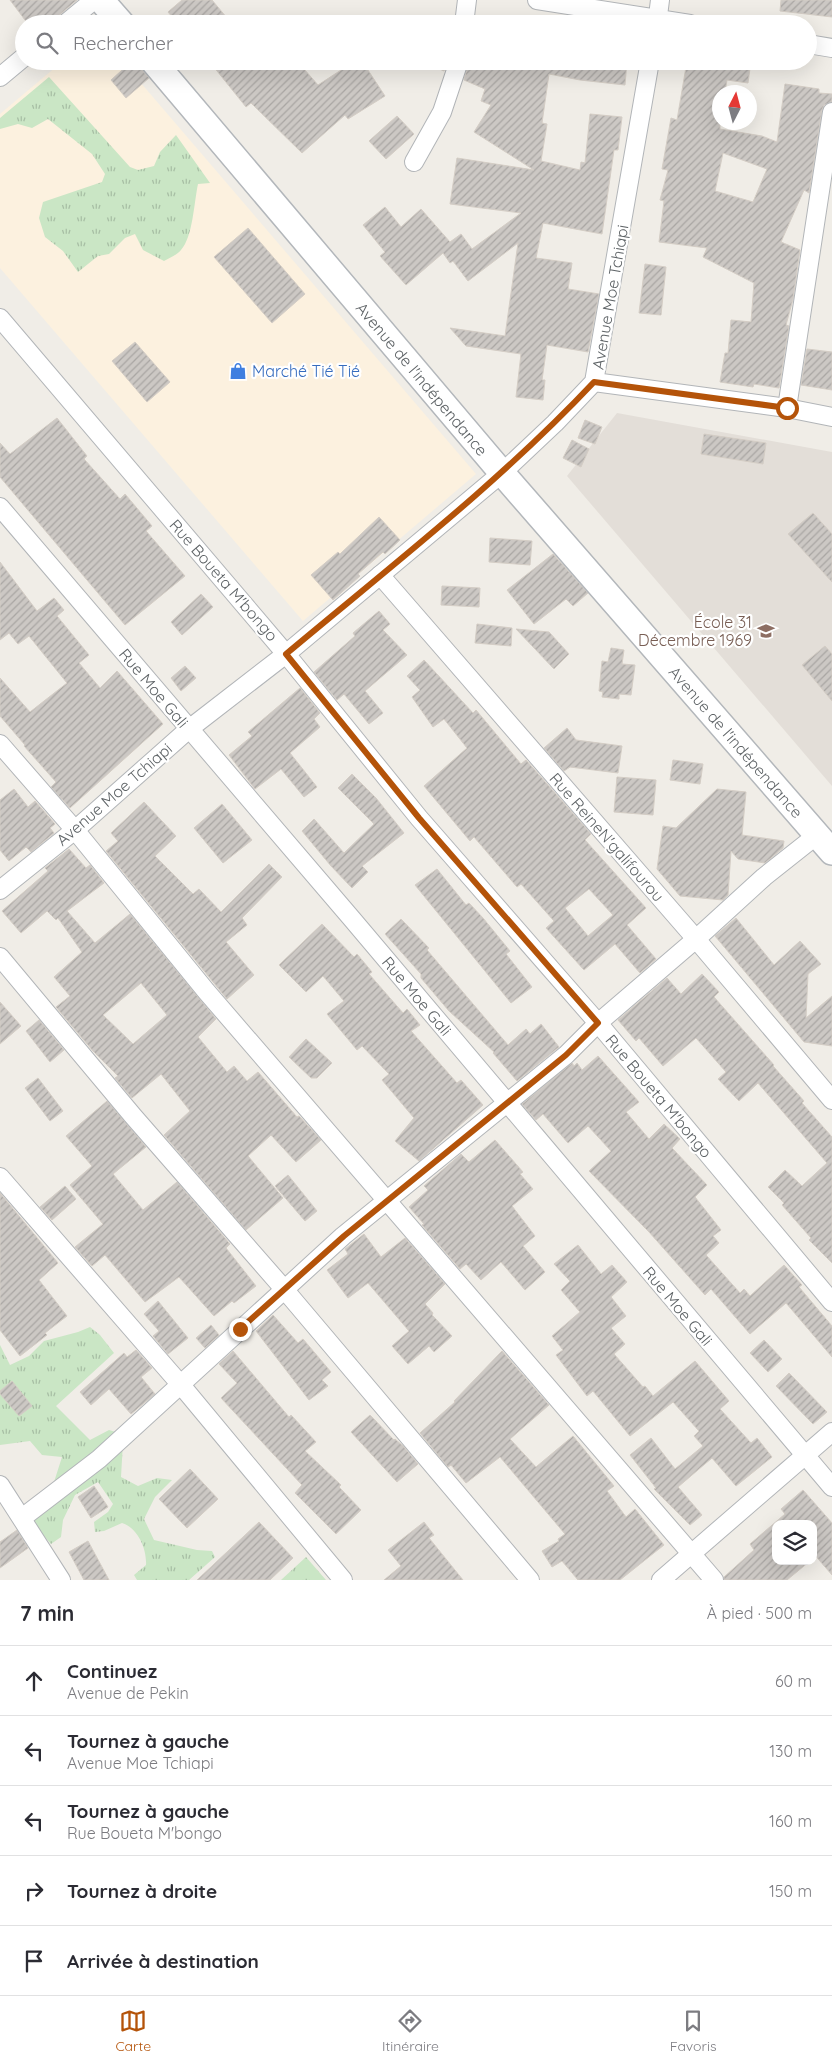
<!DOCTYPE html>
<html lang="fr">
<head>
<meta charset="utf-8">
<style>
	body { margin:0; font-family:Quicksand,sans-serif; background:#f2f2f3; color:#2b2b33 }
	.controls { position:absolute; right:15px; bottom:15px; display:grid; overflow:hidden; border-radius:10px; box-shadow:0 5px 20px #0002 }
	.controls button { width:45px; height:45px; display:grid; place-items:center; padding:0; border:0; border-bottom:1px solid #e1e1e2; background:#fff; color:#2b2b33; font:25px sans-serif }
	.compass { position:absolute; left:712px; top:85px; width:45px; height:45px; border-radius:50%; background:#fff; box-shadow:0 5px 20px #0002; rotate:6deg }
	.stop { position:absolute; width:15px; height:15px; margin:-11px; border:4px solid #b45309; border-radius:50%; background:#fff }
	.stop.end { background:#b45309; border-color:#fff; box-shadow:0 1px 5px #0008 }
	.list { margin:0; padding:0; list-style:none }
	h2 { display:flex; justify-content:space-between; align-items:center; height:65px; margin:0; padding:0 20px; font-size:21px }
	h2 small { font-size:16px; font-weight:400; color:#7c7c81 }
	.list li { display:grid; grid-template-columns:32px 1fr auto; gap:15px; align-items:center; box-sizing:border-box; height:70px; padding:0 20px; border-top:1px solid #e1e1e2 }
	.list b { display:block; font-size:19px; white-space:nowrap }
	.list p { margin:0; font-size:16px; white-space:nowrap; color:#7c7c81 }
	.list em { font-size:16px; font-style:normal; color:#7c7c81 }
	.icon { flex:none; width:28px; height:28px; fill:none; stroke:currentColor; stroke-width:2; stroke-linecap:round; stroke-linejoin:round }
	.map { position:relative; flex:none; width:832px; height:1580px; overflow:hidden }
	.search { position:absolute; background:#fff; box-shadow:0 5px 20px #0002; left:15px; right:15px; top:15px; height:55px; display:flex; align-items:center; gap:12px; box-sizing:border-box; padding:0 18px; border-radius:28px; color:#7c7c81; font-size:19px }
	.sheet { height:415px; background:#fff }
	nav { display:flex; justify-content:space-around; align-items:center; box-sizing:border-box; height:70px; border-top:1px solid #e1e1e2; background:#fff; font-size:14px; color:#7c7c81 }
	nav a { display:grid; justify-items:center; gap:2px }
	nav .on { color:#b45309 }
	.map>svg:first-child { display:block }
</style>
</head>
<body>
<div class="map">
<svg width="832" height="1580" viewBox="0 0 832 1580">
	<defs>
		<pattern id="grass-tufts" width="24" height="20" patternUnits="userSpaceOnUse" patternTransform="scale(1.25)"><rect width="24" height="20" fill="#cae6c5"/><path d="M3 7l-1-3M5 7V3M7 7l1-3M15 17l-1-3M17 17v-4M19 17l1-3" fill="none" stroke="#a7bea4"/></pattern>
		<pattern id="building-hatch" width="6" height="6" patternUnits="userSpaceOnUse" patternTransform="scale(1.25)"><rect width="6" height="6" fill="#ccc8c4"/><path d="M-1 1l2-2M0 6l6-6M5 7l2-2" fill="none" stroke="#a9a6a3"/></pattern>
	</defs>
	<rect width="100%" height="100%" fill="#f0ede7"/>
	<path fill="#fcf1df" d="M63 61H122L476 474 303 621 0 268V114Z"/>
	<path fill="#e3ded8" d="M617 413 832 452V786L567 476Z"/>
	<g fill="url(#grass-tufts)">
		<path d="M49 77 130 167 138 170 154 166 160 152 176 135 210 183 198 184C194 202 193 237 181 250 177 255 169 258 164 261L143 250 135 234 125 238 109 254 98 256 78 272 63 251 45 237 39 218 43 202 102 182 105 174 92 154 48 119 32 128 18 124 0 129V118Z"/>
		<path d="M90 1327 100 1335 114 1353 56 1406 90 1440 109 1430 119 1433 54 1482 62 1457 42 1455 30 1441 0 1445V1345L10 1365 29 1356 44 1341 78 1332Z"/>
		<path d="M123 1442 121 1477 138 1486 157 1478 172 1480 155 1497 144 1519 154 1540 197 1550 212 1551 215 1557 189 1580H137L134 1575 146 1565C147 1549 138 1528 122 1523L104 1531 95 1532 94 1522 108 1512 113 1504 98 1482 75 1495 63 1520 61 1537 51 1544 28 1518Z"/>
		<path d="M306 1557 326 1580H281Z"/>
	</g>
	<g fill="url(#building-hatch)" stroke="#d4cdc5" fill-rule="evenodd">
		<path d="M10 0H77L58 16 55 24H28Z"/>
		<path d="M182 0H212L232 24H178L168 12Z"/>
		<path d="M781 0H832V17L780 11Z"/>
		<path d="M132 61H139L142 70 149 78 126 98 111 80Z"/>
		<path d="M209 61H297L318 85 355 61H362L385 96 348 119 345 115 302 153 251 103 246 107Z"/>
		<path d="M422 61H448L444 71Z"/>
		<path d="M469 61H627L625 85 580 80 549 74 542 123 547 124 541 161 580 170 581 162 585 163 590 114 622 117 618 150H614L602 234 543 223 536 258 572 263 568 289 599 294 588 352 547 345 542 380H545L543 400 516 397 521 354 466 346 450 328 505 336 518 243 468 281 453 261 450 263 443 253 406 285 380 256 385 252 363 225 385 207 401 227 421 209 450 242 461 234 472 249 521 213 450 204 457 158 534 170 474 132 491 105 481 101 485 89 464 80Z"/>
		<path d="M687 61H751L748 83 727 80 725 92H720V129L762 136 777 142 785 84 819 89V93L832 94V102L824 105 822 110 809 193 804 190 781 242 800 250 793 299 786 325 789 326 779 388 754 384 753 387 720 382 725 353H728L731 320 751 322 754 283 703 257 707 248 659 242 664 201 660 200 668 170 662 169 671 118 677 120ZM723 153 767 169 753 202 715 191Z"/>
		<path d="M397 116 414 134 386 159 369 141Z"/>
		<path d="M248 228 305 294 272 323 214 257Z"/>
		<path d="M645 264 666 267 661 315 639 313Z"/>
		<path d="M135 342 170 382 147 402 112 361Z"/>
		<path d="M807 349 832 352V390L801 385Z"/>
		<path d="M57 418 87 456 84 459 120 499 125 494 152 526 146 531 185 576 125 625 0 477V443L10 454Z"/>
		<path d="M585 420 602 427 595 444 578 438Z"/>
		<path d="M704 434 766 443 763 464 701 454Z"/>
		<path d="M572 440 589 449 581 467 563 458Z"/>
		<path d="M813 513 832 534V582L788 534Z"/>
		<path d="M379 517 400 540 385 554 383 552 358 574 360 576 333 600 311 575 338 552 340 554Z"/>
		<path d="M490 538 532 541 530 565 489 562Z"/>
		<path d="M553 554 588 593 573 606 566 599 534 624 507 590Z"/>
		<path d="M0 562 37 611 54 598 64 610 57 616 89 655 79 663 100 688 117 671 163 724 70 808 51 787 56 782 24 746 25 745 0 716V678L30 712 67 683 29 636 18 644 9 633 0 640Z"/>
		<path d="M442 586 480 588 479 607 441 605Z"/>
		<path d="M201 594 213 607 182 635 171 622Z"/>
		<path d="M379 611 390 624 383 630 407 655 365 691 383 713 369 724 344 694 337 700 314 672 355 636 353 633Z"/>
		<path d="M477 624 512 628 511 646 475 643Z"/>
		<path d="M516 629 549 632 569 654 554 669Z"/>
		<path d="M825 646 832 654V701L802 665Z"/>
		<path d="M611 648 624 650 622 664 635 665 631 695 619 694V699L602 697 603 692 599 691 602 661 608 662Z"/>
		<path d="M424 660 473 713 476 710 521 764 526 760 591 834 585 840 646 908 627 925 656 959 640 973 615 944 584 970 546 928 554 921 521 884 517 887 474 837 470 841 424 786 467 748 444 719 433 727 412 697 420 690 407 676ZM589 889 613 915 588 936 565 908Z"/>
		<path d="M185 666 196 678 181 691 171 678Z"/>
		<path d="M300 688 320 713 314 719 320 727 290 753 317 787 304 797 281 769 255 789 229 755 252 736 248 732Z"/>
		<path d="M567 728 576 740 622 746 618 773 570 767 564 771 544 748Z"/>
		<path d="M673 760 703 764 700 784 670 780Z"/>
		<path d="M352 774 376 798 404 833 362 866 368 872 352 888 331 866 302 831 314 819 344 853 374 824 338 788Z"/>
		<path d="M617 777 656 780 653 815 614 812Z"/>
		<path d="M14 789 28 807 35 801 55 824 50 828 54 833 31 852 26 847 9 861 0 850V800Z"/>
		<path d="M717 789 746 792 742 835 784 841 783 848 765 863 738 859 731 851 728 895 723 900 680 896 657 869 663 826 676 828Z"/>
		<path d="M144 802 176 836 155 856 193 894 199 889 221 912 269 864 282 877 242 918 247 925 226 942 254 975 227 999 106 851 118 841 111 833Z"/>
		<path d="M222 804 252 840 223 863 194 828Z"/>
		<path d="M69 849 86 868 90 865 104 883 67 911 95 943 130 914 216 1019 198 1037 227 1072 234 1066 247 1081 258 1072 297 1117 299 1116 321 1140 296 1162 271 1135 248 1156 283 1198 246 1230 164 1135 190 1111 161 1074 132 1098 115 1078 118 1076 93 1051 56 1007 70 996 54 977 82 952 58 918 56 920 47 911 21 933 2 911 48 871 45 868ZM141 983 167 1015 133 1044 103 1015Z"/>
		<path d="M437 869 466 905 469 903 483 918 510 951 506 954 532 987 511 1003 415 885Z"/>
		<path d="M736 918 774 965 800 941 821 964 808 974 806 1018 832 996V1046L804 1042 715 936Z"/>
		<path d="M401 919 429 948 427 950 508 1045 526 1029 530 1034 541 1024 559 1047 517 1081 493 1053 494 1052 449 1011 421 978V974L385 934Z"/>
		<path d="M322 924 354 957 357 954 372 972 369 974 403 1013 407 1009 420 1025 411 1031 457 1083 461 1080 483 1105 419 1161 395 1141 414 1118 382 1080 389 1074 362 1046 357 1050 327 1014 344 1001 323 976 306 992 279 965Z"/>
		<path d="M702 974 719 992 714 997 774 1065 773 1066 804 1101 802 1103 832 1137V1263L809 1240 811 1238 782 1205 784 1203 768 1187 785 1170 802 1186 827 1163 758 1083 739 1101 718 1079 726 1072 696 1038 663 1066 639 1038 636 1041 618 1020 667 978 681 994Z"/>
		<path d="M0 1002 21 1026 0 1044Z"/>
		<path d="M39 1020 64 1050 50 1062 26 1031Z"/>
		<path d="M306 1039 332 1063 317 1078H311L289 1057Z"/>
		<path d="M598 1056 639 1102 626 1112 649 1139 664 1124 680 1139 672 1148 707 1185 695 1197 721 1230 713 1236 719 1243 706 1255 740 1293 744 1289 750 1296 784 1265 802 1285 799 1287 832 1326V1357L786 1303 750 1334 711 1289 705 1295 649 1232 589 1171 611 1151 588 1126 568 1143 543 1114 536 1120 522 1104 572 1063 574 1066 577 1063 582 1070Z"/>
		<path d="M38 1078 63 1111 50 1121 25 1088Z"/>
		<path d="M107 1101 146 1147 113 1174 143 1210 177 1182 230 1244 226 1248 256 1286 234 1303 232 1301 214 1316 179 1277 145 1302 105 1255 92 1266 75 1247 103 1224 70 1185 92 1166 66 1136Z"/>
		<path d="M495 1140 523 1172 520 1174 533 1189 512 1206 535 1236 523 1246 545 1272 525 1290 501 1262 481 1280 466 1264 460 1269 422 1225 424 1224 409 1207 428 1190 424 1186 461 1154 469 1162Z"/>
		<path d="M288 1175 317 1211 305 1221 275 1186Z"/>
		<path d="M65 1186 76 1199 52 1220 40 1207Z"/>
		<path d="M0 1193 58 1263 39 1280 67 1316 45 1333 47 1335 20 1356 0 1330Z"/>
		<path d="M364 1234 381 1257 405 1238 445 1284 425 1304 433 1313 432 1315 452 1336 434 1352 429 1346 408 1364 392 1346 409 1331 368 1283 348 1298 327 1270 348 1254 345 1249Z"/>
		<path d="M578 1245 601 1274 612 1265 627 1282 611 1297 626 1316 611 1328 625 1344 614 1354 643 1387 645 1386 653 1396 695 1361 729 1401 720 1409 751 1443 757 1438 772 1457 736 1486 712 1458 678 1487 702 1515 690 1525 654 1489 656 1488 630 1455 651 1438 675 1469 703 1446 694 1436 699 1431 673 1402 630 1436 593 1391 587 1396 556 1355 563 1350 552 1336 580 1312 561 1290 570 1281 554 1264Z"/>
		<path d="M158 1301 188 1338 168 1354 153 1336 159 1331 144 1314Z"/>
		<path d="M273 1315 298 1343 303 1339 331 1372 322 1380 328 1386 309 1400 256 1331Z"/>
		<path d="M211 1325 219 1335 205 1348 196 1338Z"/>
		<path d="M764 1340 782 1359 768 1372 750 1353Z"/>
		<path d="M136 1350 152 1368 141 1377 155 1394 131 1414 109 1389 91 1405 80 1392 124 1353 127 1357Z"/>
		<path d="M233 1351 289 1417 291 1415 316 1442 305 1451 341 1485 339 1487 361 1510 336 1534 295 1493 302 1485 221 1398 237 1383 219 1364Z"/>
		<path d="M502 1351 549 1405 510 1439 536 1467 573 1436 614 1486 607 1491 626 1517 635 1509 664 1545 620 1580H578L562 1561 552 1567 542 1551 559 1541 558 1539 565 1534 500 1457 466 1483 451 1465 448 1467 420 1433 455 1402 454 1401Z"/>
		<path d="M789 1373 827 1412 813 1424 776 1386Z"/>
		<path d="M12 1381 32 1406 19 1416 0 1394V1391Z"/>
		<path d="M370 1415 394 1440 395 1439 403 1446 418 1464 397 1482 351 1432Z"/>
		<path d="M190 1469 218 1499 187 1528 159 1499Z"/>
		<path d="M94 1486 108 1507 91 1518 78 1497Z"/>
		<path d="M803 1490 832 1523V1575L813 1553V1524H776V1561H810L787 1580H724V1577L754 1550 750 1544 785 1514 781 1509Z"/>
		<path d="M259 1522 293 1558 270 1580H197Z"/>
		<path d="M424 1522 434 1535 429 1538 463 1580H384L401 1566 388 1550Z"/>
		<path d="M17 1530 28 1548 0 1568V1542Z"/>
		<path d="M88 1541 109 1580H84L69 1552Z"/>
	</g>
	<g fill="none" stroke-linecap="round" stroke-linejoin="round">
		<g stroke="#b2b5b8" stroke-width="20">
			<g id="street">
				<path d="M537 0 690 24"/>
				<path d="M65 24 94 0"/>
				<path d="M464 24 467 0"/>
				<path d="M657 24 660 0"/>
				<path d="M808 44 832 48"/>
				<path d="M0 77 24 57"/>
				<path d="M414 162 442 112 459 61"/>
				<path d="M0 318 286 654 419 818 598 1023 832 1302"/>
				<path d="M594 382 787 408 832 417"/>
				<path d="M787 408 832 112"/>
				<path d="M0 507 352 919 832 1487"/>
				<path d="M380 575 696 939 832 1100"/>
				<path d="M0 744 75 830 206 991 714 1580"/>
				<path d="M0 890 75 830 189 729 286 654 502 473 555 423 594 382 650 61"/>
				<path d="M0 957 133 1116 284 1289 530 1580"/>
				<path d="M0 1177 181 1385 343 1580"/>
				<path d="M0 1485 61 1580"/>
				<path d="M22 1518 99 1459 343 1236 566 1055 598 1023 696 939 764 877 817 835"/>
				<path d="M661 1580 832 1432"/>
			</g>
		</g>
		<g stroke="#b3b7bb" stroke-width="28">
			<g id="secondary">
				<path d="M101 0 122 24"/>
				<path d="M153 61 502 473 832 852"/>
			</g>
		</g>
		<use href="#street" stroke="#fff" stroke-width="18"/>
		<use href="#secondary" stroke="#fff" stroke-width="25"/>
	</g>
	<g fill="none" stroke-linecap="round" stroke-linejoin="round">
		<path stroke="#b45309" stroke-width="6" d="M240 1329 344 1236 566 1055 598 1023 419 818 286 654C391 566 500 482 594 382L787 408"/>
	</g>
	<defs>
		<g id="shop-bare" transform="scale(1.35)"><path d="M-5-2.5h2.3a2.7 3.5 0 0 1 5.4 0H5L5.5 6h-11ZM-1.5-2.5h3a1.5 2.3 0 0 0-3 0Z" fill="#3f7fe0" stroke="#fff" stroke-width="2.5" paint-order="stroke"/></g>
		<g id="school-bare" transform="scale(1.35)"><path d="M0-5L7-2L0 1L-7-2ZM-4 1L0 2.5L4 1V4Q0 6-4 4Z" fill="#8d6e63" stroke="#fff" stroke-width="2.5" paint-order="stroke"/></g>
	</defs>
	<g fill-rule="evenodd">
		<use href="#shop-bare" x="238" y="371"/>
		<use href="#school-bare" x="766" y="631"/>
	</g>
	<g text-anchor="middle" stroke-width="4.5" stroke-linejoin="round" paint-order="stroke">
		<g font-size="16" fill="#5e6366" stroke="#fff">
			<text transform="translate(610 297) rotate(-80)" y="6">Avenue Moe Tchiapi</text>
			<text transform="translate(422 379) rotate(50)" y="6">Avenue de l'indépendance</text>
			<text transform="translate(224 580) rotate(49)" y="6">Rue Boueta M'bongo</text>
			<text transform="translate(154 688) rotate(50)" y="6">Rue Moe Gali</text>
			<text transform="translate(736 742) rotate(49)" y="6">Avenue de l'indépendance</text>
			<text transform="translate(114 794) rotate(-41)" y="6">Avenue Moe Tchiapi</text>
			<text transform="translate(607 837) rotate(49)" y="6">Rue ReineN'galifourou</text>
			<text transform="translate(417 996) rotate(50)" y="6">Rue Moe Gali</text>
			<text transform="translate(659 1096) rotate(50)" y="6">Rue Boueta M'bongo</text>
			<text transform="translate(678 1306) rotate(50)" y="6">Rue Moe Gali</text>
		</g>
		<g font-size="16" fill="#366cbe" stroke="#fff" text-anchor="start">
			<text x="252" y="377">Marché Tié Tié</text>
		</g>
		<g font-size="16" fill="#785e54" stroke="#fff" text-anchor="end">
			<text x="752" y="628">École 31<tspan x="752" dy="18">Décembre 1969</tspan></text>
		</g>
	</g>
</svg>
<div class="controls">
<button><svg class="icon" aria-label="layers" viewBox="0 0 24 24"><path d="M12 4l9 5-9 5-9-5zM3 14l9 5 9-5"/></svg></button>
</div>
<svg class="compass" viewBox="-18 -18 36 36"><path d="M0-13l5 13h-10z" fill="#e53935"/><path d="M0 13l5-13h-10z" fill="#7c7c81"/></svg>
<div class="stop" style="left:787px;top:408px"></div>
<div class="stop end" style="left:240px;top:1329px"></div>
<div class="search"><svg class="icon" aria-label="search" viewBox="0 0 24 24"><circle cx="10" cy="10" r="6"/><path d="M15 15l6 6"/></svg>Rechercher</div>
</div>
<section class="sheet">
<h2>7 min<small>À pied · 500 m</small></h2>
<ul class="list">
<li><svg class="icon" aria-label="ahead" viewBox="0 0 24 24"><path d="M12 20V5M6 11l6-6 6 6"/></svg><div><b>Continuez</b><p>Avenue de Pekin</p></div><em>60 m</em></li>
<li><svg class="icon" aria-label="left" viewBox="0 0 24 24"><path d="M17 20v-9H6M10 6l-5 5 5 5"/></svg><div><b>Tournez à gauche</b><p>Avenue Moe Tchiapi</p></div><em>130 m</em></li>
<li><svg class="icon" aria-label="left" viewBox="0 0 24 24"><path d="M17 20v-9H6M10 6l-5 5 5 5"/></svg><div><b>Tournez à gauche</b><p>Rue Boueta M'bongo</p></div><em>160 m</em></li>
<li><svg class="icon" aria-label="right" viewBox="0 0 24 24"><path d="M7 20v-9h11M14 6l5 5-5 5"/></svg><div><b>Tournez à droite</b></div><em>150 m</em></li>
<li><svg class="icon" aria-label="arrive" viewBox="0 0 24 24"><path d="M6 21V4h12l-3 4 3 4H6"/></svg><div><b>Arrivée à destination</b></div></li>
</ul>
</section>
<nav>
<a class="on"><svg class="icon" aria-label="map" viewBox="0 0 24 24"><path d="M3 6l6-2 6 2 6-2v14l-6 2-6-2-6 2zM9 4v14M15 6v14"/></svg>Carte</a>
<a><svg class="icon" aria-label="directions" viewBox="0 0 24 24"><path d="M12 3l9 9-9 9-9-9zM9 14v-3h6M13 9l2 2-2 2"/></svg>Itinéraire</a>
<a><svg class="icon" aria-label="saved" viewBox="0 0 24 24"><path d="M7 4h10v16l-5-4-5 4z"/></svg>Favoris</a>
</nav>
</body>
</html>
